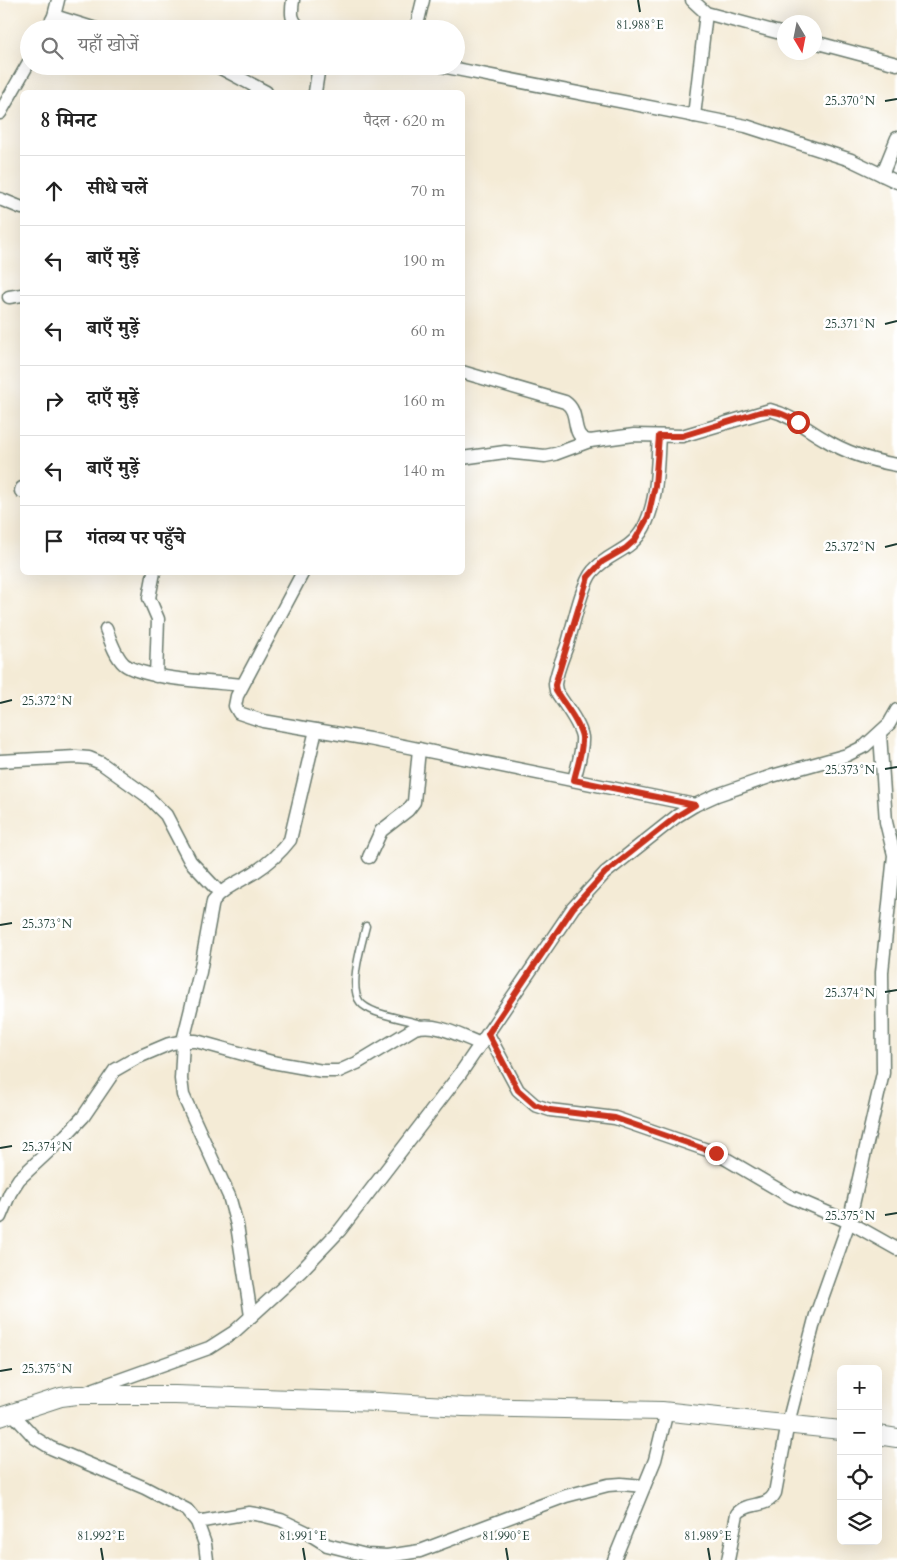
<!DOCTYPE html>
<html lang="hi">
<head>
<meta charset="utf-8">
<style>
	body { margin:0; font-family:Cardo,"Noto Serif Devanagari",serif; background:#f2f2f2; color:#222 }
	.controls { position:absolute; right:15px; bottom:15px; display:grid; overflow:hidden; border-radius:8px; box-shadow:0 5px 20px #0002 }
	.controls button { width:45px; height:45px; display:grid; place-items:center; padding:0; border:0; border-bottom:1px solid #e0e0e0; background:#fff; color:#222; font:25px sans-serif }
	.compass { position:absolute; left:777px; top:15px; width:45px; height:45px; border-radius:50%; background:#fff; box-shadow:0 5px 20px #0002; rotate:170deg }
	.stop { position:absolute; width:15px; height:15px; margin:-11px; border:4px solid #c8321e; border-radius:50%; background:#fff }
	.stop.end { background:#c8321e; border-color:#fff; box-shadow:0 1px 5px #0008 }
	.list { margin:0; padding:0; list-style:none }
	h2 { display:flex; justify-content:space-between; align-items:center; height:65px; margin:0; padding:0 20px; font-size:21px }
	h2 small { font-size:16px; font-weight:400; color:#767676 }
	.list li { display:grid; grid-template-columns:32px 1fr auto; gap:15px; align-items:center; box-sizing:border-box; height:70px; padding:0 20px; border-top:1px solid #e0e0e0 }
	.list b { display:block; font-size:19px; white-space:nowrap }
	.list em { font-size:16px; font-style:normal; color:#767676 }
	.icon { flex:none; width:28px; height:28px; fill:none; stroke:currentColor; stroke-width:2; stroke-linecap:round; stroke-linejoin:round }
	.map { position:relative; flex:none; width:897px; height:1560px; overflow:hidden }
	.search { position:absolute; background:#fff; box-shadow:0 5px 20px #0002; left:20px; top:20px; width:445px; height:55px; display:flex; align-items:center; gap:12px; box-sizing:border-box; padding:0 18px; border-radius:28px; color:#767676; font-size:19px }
	.panel { position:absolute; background:#fff; box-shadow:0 5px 20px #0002; left:20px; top:90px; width:445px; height:485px; border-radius:8px }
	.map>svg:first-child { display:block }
</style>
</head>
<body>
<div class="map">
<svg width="897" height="1560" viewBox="0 0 897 1560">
	<rect width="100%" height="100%" fill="#fff"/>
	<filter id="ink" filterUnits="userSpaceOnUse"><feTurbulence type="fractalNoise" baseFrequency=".02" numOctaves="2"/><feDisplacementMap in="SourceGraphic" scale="10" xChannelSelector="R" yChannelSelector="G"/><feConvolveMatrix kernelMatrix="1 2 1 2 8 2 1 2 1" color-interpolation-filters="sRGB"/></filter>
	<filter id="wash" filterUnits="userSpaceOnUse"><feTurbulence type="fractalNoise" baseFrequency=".0096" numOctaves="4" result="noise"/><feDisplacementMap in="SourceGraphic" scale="20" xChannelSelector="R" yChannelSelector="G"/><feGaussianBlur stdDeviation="1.12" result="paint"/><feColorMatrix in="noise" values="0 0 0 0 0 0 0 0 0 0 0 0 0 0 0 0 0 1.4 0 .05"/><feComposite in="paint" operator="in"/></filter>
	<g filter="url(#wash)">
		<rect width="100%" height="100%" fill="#f4ebd6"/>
	</g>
	<g filter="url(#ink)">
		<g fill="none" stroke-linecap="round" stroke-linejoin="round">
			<g stroke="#6a7a6d" stroke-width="9">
				<path id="lane" d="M366 926C362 943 348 987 360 1002 363 1006 371 1010 376 1012 390 1017 407 1020 421 1024"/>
			</g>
			<g stroke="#6a7a6d" stroke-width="15">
				<g id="street">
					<path d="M293 0C291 13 290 22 303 29"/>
					<path d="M692 0 706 13 784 34"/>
					<path d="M54 16 96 29"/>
					<path d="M47 29 54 16 58 0"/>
					<path d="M416 29 423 0"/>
					<path d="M814 42 897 64"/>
					<path d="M217 66 266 92"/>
					<path d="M441 66 746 126 851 160 897 182"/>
					<path d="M315 92 319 66"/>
					<path d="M0 113 29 62"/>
					<path d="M694 116 706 13"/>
					<path d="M882 175 897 138"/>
					<path d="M0 199 22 208"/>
					<path d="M9 297 22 295"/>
					<path d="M462 372 565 402C582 413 568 437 590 441L634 435 682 436 770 410C791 415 806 429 824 439 845 452 873 461 897 465"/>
					<path d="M462 458 505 452 545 456 555 454 590 441"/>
					<path d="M21 491 22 488"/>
					<path d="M154 572 149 598 158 619 156 676"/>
					<path d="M303 572 237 696 235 706 239 713 263 721 369 739 695 805"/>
					<path d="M106 629C110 639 115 656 124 664 142 679 216 682 242 685"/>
					<path d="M0 761 76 757 89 758 101 763 147 796 166 815 190 861 220 893"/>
					<path d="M574 780C577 767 583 751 582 737 580 723 564 704 556 691 556 689 555 687 555 684 557 670 563 657 568 643 573 626 582 583 593 571 610 551 630 553 644 527 658 500 657 465 659 436"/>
					<path d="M369 857 381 831 408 810 414 802 419 749"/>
					<path d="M488 1034 518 1090 535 1105 550 1110 615 1118 716 1153 791 1197 849 1222 897 1249"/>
					<path d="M0 1217 10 1193 19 1179 66 1135 83 1117 115 1070 136 1058 169 1044 183 1041H196L272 1062 322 1071H339L357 1063 415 1028C437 1022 460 1036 481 1044"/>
					<path d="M251 1316 237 1225 229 1196 183 1095 181 1079 183 1041 200 972 213 901C224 887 241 881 255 872 269 863 280 853 290 840L316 730"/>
					<path d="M86 1392 209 1348 234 1332 300 1272 340 1230 460 1074 573 908 605 873 677 816 695 805 717 795 772 776 847 755 865 746 889 724 897 710"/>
					<path d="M12 1413 35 1438 51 1448 145 1488 187 1510 197 1522 205 1544 207 1560"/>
					<path d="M197 1522 249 1513 261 1515 281 1520 306 1532 327 1545 366 1555 387 1556 420 1551 566 1496 608 1485 621 1484 644 1486"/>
					<path d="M614 1560 655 1460 667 1411"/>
					<path d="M728 1560 737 1514C747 1501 767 1509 775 1493L788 1423 816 1315 849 1222 883 1073 882 972 894 855 886 822 880 734"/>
				</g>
			</g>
			<g stroke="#6a7a6d" stroke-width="20">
				<g id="secondary">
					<path d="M0 1417 61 1397 77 1395H175L378 1402 463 1407 662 1411 841 1430"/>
					<path d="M878 1435 897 1438"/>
				</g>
			</g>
			<use href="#lane" stroke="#fff" stroke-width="6"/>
			<use href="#street" stroke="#fff" stroke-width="12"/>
			<use href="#secondary" stroke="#fff" stroke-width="18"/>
		</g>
	</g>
	<g fill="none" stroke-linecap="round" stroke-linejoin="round" filter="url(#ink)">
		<path stroke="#c8321e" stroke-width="6" d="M716 1153 615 1118 550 1110 535 1105 518 1090 488 1034 573 908 605 873 677 816 695 805 574 780C577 767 583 751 582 737 580 723 564 704 556 691L555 685 588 577 602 562 626 548 635 540 648 517 655 486 659 436H682L760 412C775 409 785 415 798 422"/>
	</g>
	<path fill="none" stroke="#1f3d34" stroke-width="2" d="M638 0 640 12M885 101 897 99M885 324 897 321M885 547 897 544M0 703 12 700M885 769 897 767M0 925 12 923M885 992 897 990M0 1148 12 1146M885 1215 897 1213M0 1371 12 1369M101 1548 103 1560M303 1548 305 1560M506 1548 508 1560M708 1548 710 1560"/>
	<g font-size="12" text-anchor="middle" fill="#1f3d34" stroke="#fff" stroke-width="5" stroke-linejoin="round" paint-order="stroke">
		<text x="640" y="29">81.988°E</text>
		<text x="850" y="105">25.370°N</text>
		<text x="850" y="328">25.371°N</text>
		<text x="850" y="551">25.372°N</text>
		<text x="47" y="705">25.372°N</text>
		<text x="850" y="774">25.373°N</text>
		<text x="47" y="928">25.373°N</text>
		<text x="850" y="997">25.374°N</text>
		<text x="47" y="1151">25.374°N</text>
		<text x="850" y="1220">25.375°N</text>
		<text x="47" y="1373">25.375°N</text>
		<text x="101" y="1540">81.992°E</text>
		<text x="303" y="1540">81.991°E</text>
		<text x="506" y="1540">81.990°E</text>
		<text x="708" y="1540">81.989°E</text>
	</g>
</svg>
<div class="controls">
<button>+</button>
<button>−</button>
<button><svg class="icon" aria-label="locate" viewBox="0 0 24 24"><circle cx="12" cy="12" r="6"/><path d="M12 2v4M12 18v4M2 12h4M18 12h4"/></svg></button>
<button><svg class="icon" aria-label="layers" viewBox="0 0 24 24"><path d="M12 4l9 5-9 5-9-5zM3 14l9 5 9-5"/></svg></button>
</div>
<svg class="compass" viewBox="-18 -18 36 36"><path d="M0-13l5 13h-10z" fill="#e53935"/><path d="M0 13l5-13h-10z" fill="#767676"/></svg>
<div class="stop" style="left:798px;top:422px"></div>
<div class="stop end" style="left:716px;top:1153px"></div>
<div class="search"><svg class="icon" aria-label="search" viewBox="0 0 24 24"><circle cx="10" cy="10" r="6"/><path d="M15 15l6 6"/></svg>यहाँ खोजें</div>
<section class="panel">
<h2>8 मिनट<small>पैदल · 620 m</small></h2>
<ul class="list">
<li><svg class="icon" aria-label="ahead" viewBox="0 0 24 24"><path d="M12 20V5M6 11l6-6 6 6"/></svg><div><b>सीधे चलें</b></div><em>70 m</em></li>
<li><svg class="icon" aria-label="left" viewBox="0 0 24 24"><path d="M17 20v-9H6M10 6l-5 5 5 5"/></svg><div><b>बाएँ मुड़ें</b></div><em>190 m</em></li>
<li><svg class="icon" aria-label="left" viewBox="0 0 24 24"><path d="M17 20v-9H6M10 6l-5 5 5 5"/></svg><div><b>बाएँ मुड़ें</b></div><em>60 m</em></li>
<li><svg class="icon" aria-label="right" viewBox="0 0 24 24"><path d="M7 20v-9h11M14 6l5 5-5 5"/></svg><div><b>दाएँ मुड़ें</b></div><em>160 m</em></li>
<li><svg class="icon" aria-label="left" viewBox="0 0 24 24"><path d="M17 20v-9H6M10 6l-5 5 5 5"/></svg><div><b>बाएँ मुड़ें</b></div><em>140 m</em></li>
<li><svg class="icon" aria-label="arrive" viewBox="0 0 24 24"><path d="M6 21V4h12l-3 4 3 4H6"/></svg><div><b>गंतव्य पर पहुँचे</b></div></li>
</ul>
</section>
</div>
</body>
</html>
